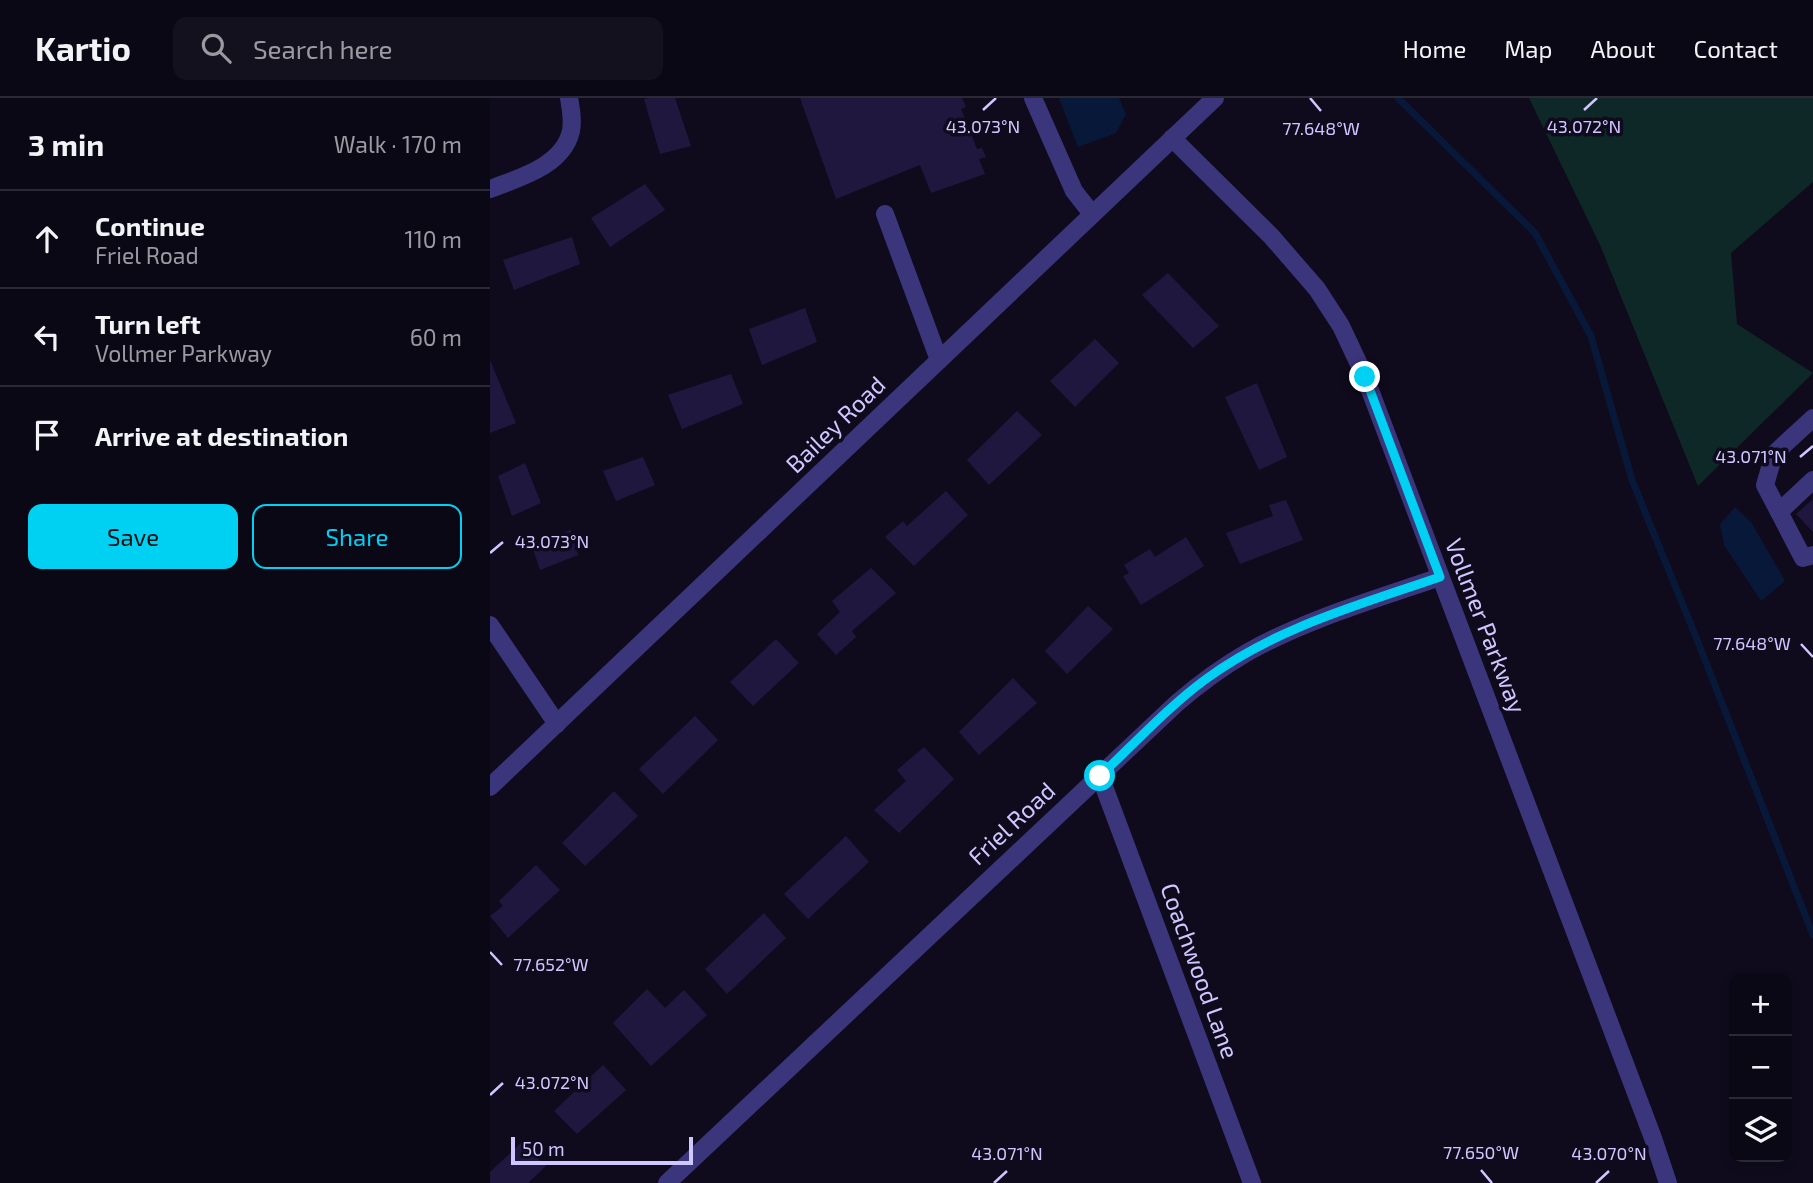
<!DOCTYPE html>
<html lang="en">
<head>
<meta charset="utf-8">
<style>
	body { margin:0; font-family:"Exo 2",sans-serif; background:#14111f; color:#f1f3f6 }
	.controls { position:absolute; right:21px; bottom:21px; display:grid; overflow:hidden; border-radius:14px; box-shadow:0 4px 10px #0003 }
	.controls button { width:63px; height:63px; display:grid; place-items:center; padding:0; border:0; border-bottom:2px solid #2b2935; background:#0b0816; color:#f1f3f6; font:35px sans-serif }
	.scale { position:absolute; left:21px; bottom:18px; width:182px; box-sizing:border-box; padding-left:7px; border:4px solid #cfc7ff; border-top:0; font-size:19px; line-height:24px; white-space:nowrap; color:#cfc7ff; -webkit-text-stroke:5px #0f0b1d; paint-order:stroke }
	.stop { position:absolute; width:21px; height:21px; margin:-16px; border:5px solid #00d0f2; border-radius:50%; background:#fff }
	.stop.end { background:#00d0f2; border-color:#fff; box-shadow:0 2px 7px #0008 }
	.list { margin:0; padding:0; list-style:none }
	h2 { display:flex; justify-content:space-between; align-items:center; height:91px; margin:0; padding:0 28px; font-size:30px }
	h2 small { font-size:23px; font-weight:400; color:#9a9aa1 }
	.list li { display:grid; grid-template-columns:46px 1fr auto; gap:21px; align-items:center; box-sizing:border-box; height:98px; padding:0 28px; border-top:2px solid #2b2935 }
	.list b { display:block; font-size:26px; white-space:nowrap }
	.list p { margin:0; font-size:23px; white-space:nowrap; color:#9a9aa1 }
	.list em { font-size:23px; font-style:normal; color:#9a9aa1 }
	.actions { display:flex; gap:14px; padding:21px 28px }
	.actions a { flex:1; padding:16px 0; border:2px solid #00d0f2; border-radius:14px; text-align:center; font-size:24px; color:#00d0f2 }
	.actions .main { background:#00d0f2; color:#111 }
	.icon { flex:none; width:38px; height:38px; fill:none; stroke:currentColor; stroke-width:2; stroke-linecap:round; stroke-linejoin:round }
	.map { position:relative; flex:none; width:1323px; height:1085px; overflow:hidden }
	header { display:flex; align-items:center; gap:42px; box-sizing:border-box; height:98px; padding:0 35px; background:#0b0816; border-bottom:2px solid #2b2935 }
	header strong { font-size:33px }
	nav { display:flex; gap:38px; margin-inline-start:auto; font-size:24px }
	.search { width:490px; height:63px; background:#14111f; display:flex; align-items:center; gap:18px; box-sizing:border-box; padding:0 24px; border-radius:14px; color:#9a9aa1; font-size:26px }
	main { display:flex }
	aside { flex:1; background:#0b0816 }
	.map>svg:first-child { display:block }
</style>
</head>
<body>
<header>
<strong>Kartio</strong>
<div class="search"><svg class="icon" aria-label="search" viewBox="0 0 24 24"><circle cx="10" cy="10" r="6"/><path d="M15 15l6 6"/></svg>Search here</div>
<nav><a>Home</a><a>Map</a><a>About</a><a>Contact</a></nav>
</header>
<main>
<aside>
<h2>3 min<small>Walk · 170 m</small></h2>
<ul class="list">
<li><svg class="icon" aria-label="ahead" viewBox="0 0 24 24"><path d="M12 20V5M6 11l6-6 6 6"/></svg><div><b>Continue</b><p>Friel Road</p></div><em>110 m</em></li>
<li><svg class="icon" aria-label="left" viewBox="0 0 24 24"><path d="M17 20v-9H6M10 6l-5 5 5 5"/></svg><div><b>Turn left</b><p>Vollmer Parkway</p></div><em>60 m</em></li>
<li><svg class="icon" aria-label="arrive" viewBox="0 0 24 24"><path d="M6 21V4h12l-3 4 3 4H6"/></svg><div><b>Arrive at destination</b></div></li>
</ul>
<div class="actions"><a class="main">Save</a><a>Share</a></div>
</aside>
<div class="map">
<svg width="1323" height="1085" viewBox="0 0 1323 1085">
	<rect width="100%" height="100%" fill="#0f0b1d"/>
	<path fill="#0e2727" d="M1039 0H1323V84L1241 155 1247 226 1323 275 1208 388 1110 147Z"/>
	<g fill="#081839">
		<path d="M569 0H629L636 16 626 35 588 49Z"/>
		<path d="M1245 409 1261 424 1295 483 1271 503 1234 447 1230 426Z"/>
	</g>
	<g fill="none" stroke-linecap="round" stroke-linejoin="round">
		<path stroke="#081839" stroke-width="7" d="M908 0 1045 135 1101 238 1142 382 1206 539 1323 837"/>
	</g>
	<g fill="#20173e">
		<path d="M158 0H185L201 48 170 56 154 1Z"/>
		<path d="M310 0H472L476 9 471 11 487 51 492 50 496 59 489 61 495 76 441 95 430 67 346 101Z"/>
		<path d="M155 86 175 112 120 149 101 120Z"/>
		<path d="M82 139 90 166 24 192 13 162Z"/>
		<path d="M678 175 729 228 703 250 652 197Z"/>
		<path d="M315 210 327 244 272 267 259 231Z"/>
		<path d="M605 241 629 265 585 309 560 283Z"/>
		<path d="M0 262 26 325 0 335Z"/>
		<path d="M241 276 253 306 192 331 178 297Z"/>
		<path d="M767 285 797 359 769 372 735 299Z"/>
		<path d="M527 313 552 337 499 387 477 362Z"/>
		<path d="M153 359 165 387 126 403 113 373Z"/>
		<path d="M35 365 51 405 22 418 8 378Z"/>
		<path d="M456 393 478 417 424 468 395 439 413 423 417 428Z"/>
		<path d="M1323 401V434L1306 416Z"/>
		<path d="M796 402 813 442 750 466 736 435 783 418 779 407Z"/>
		<path d="M81 432 88 457 50 472 41 445Z"/>
		<path d="M696 439 714 468 651 507 633 478 639 475 634 467 660 451 665 459Z"/>
		<path d="M381 470 406 495 362 533 366 539 346 557 327 536 350 514 342 503Z"/>
		<path d="M598 508 623 531 577 576 555 553Z"/>
		<path d="M286 541 309 565 263 608 240 584Z"/>
		<path d="M523 580 547 605 489 657 469 634Z"/>
		<path d="M205 618 228 642 173 696 149 671Z"/>
		<path d="M434 649 464 681 409 735 384 712 416 683 407 672Z"/>
		<path d="M124 693 148 718 95 768 72 745Z"/>
		<path d="M356 738 379 764 318 821 294 796Z"/>
		<path d="M46 767 70 792 18 840 0 818 13 808 9 803Z"/>
		<path d="M274 815 296 840 237 896 215 871Z"/>
		<path d="M157 891 175 910 194 892 217 917 161 968 123 925Z"/>
		<path d="M113 967 136 992 87 1036 64 1013Z"/>
		<path d="M31 1045 56 1068 38 1085H0V1074Z"/>
	</g>
	<g fill="none" stroke-linecap="round" stroke-linejoin="round">
		<g stroke="#3b357c" stroke-width="18">
			<path d="M543 0 584 93 602 116"/>
			<path d="M682 40 781 138 827 191 851 228 875 279 1163 1040 1178 1085"/>
			<path d="M0 91C29 80 73 68 81 33 83 22 81 11 79 0"/>
			<path d="M395 116 449 262"/>
			<path d="M1323 320 1284 356 1275 387 1313 460 1323 457"/>
			<path d="M1289 414 1323 382"/>
			<path d="M0 527 67 626"/>
			<path d="M610 678 762 1085"/>
			<path d="M0 689 725 0"/>
			<path d="M177 1085 687 605C709 586 732 569 758 554 817 521 886 501 950 479"/>
		</g>
	</g>
	<g fill="none" stroke-linecap="round" stroke-linejoin="round">
		<path stroke="#00d0f2" stroke-width="9" d="M610 678C645 645 678 609 716 581 785 530 871 506 950 479L875 279"/>
	</g>
	<path fill="none" stroke="#cfc7ff" stroke-width="2.5" d="M820 0 831 13M493 12 506 0M1094 12 1107 0M1310 359 1323 348M0 455 13 444M1311 546 1323 559M0 854 12 867M0 997 13 985M991 1072 1002 1085M504 1085 517 1073M1106 1085 1119 1073"/>
	<g text-anchor="middle" stroke-width="7" stroke-linejoin="round" paint-order="stroke">
		<g font-size="24" fill="#cfc7ff" stroke="#0f0b1d">
			<text transform="translate(346 327) rotate(-44)" y="8">Bailey Road</text>
			<text transform="translate(995 528) rotate(69)" y="8">Vollmer Parkway</text>
			<text transform="translate(522 726) rotate(-43)" y="8">Friel Road</text>
			<text transform="translate(709 873) rotate(70)" y="8">Coachwood Lane</text>
		</g>
	</g>
	<g font-size="18" text-anchor="middle" fill="#cfc7ff" stroke="#0f0b1d" stroke-width="7" stroke-linejoin="round" paint-order="stroke">
		<text x="493" y="35">43.073°N</text>
		<text x="1094" y="35">43.072°N</text>
		<text x="831" y="37">77.648°W</text>
		<text x="1261" y="365">43.071°N</text>
		<text x="62" y="450">43.073°N</text>
		<text x="1262" y="552">77.648°W</text>
		<text x="61" y="873">77.652°W</text>
		<text x="62" y="991">43.072°N</text>
		<text x="991" y="1061">77.650°W</text>
		<text x="517" y="1062">43.071°N</text>
		<text x="1119" y="1062">43.070°N</text>
	</g>
</svg>
<div class="controls">
<button>+</button>
<button>−</button>
<button><svg class="icon" aria-label="layers" viewBox="0 0 24 24"><path d="M12 4l9 5-9 5-9-5zM3 14l9 5 9-5"/></svg></button>
</div>
<div class="scale">50 m</div>
<div class="stop" style="left:610px;top:678px"></div>
<div class="stop end" style="left:875px;top:279px"></div>
</div>
</main>
</body>
</html>
